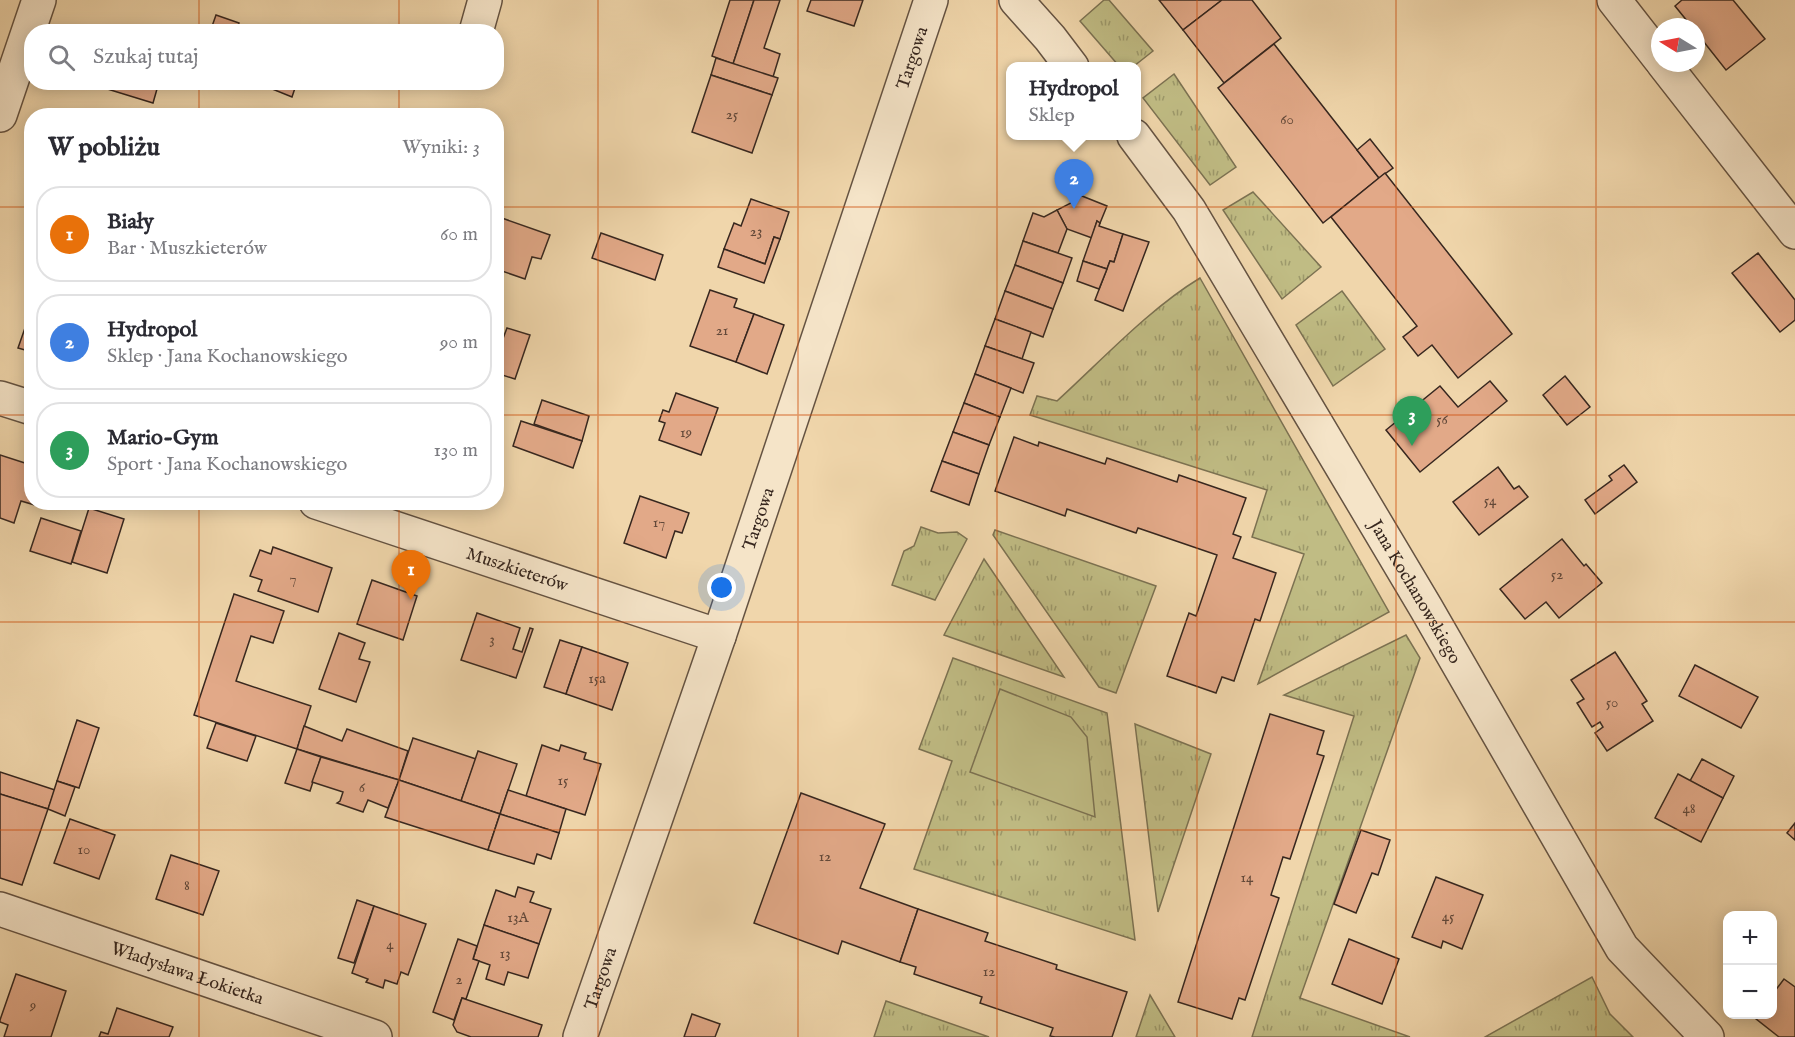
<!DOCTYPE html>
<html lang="pl">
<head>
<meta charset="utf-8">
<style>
	body { margin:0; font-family:"IM FELL English",serif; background:#f7f7f7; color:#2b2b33 }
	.controls { position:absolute; right:18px; bottom:18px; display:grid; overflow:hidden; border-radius:12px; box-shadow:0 3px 15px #0003 }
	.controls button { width:54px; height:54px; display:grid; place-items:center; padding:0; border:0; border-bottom:2px solid #e1e1e2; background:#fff; color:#2b2b33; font:30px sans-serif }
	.compass { position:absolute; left:1651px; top:18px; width:54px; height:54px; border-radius:50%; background:#fff; box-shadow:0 3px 15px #0003; rotate:280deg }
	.you { position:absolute; left:722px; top:588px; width:21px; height:21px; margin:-15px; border:4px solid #fff; border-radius:50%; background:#1a73e8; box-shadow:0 0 0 9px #1a73e833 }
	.badge { display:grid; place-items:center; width:39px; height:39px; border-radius:50%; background:#ea580c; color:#fff; font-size:20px; font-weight:700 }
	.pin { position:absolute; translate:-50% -50px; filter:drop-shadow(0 2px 3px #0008) }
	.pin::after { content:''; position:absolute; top:32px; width:21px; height:18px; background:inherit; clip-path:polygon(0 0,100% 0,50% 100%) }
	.popup { position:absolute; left:1006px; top:62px; width:135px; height:78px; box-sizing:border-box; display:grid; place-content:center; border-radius:12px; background:#fff; filter:drop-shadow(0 2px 4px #0005); font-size:20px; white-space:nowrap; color:#7c7c81 }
	.popup b { font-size:22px; color:#2b2b33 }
	.popup::after { content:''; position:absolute; left:50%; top:100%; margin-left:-12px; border:12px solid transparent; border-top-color:#fff }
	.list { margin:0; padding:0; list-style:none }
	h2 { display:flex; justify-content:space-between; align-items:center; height:78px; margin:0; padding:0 24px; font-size:26px }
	h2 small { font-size:20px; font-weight:400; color:#7c7c81 }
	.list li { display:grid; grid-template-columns:39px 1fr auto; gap:18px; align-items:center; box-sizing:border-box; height:96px; margin:0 12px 12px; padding:0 12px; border:2px solid #e1e1e2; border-radius:24px }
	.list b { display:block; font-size:22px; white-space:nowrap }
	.list p { margin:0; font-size:20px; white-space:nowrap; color:#7c7c81 }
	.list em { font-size:20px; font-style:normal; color:#7c7c81 }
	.icon { flex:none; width:33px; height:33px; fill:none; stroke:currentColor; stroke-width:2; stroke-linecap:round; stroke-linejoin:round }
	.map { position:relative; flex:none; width:1795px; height:1037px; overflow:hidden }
	.search { position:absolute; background:#fff; box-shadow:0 3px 15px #0003; left:24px; top:24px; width:480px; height:66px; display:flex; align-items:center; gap:15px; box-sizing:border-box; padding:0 21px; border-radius:24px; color:#7c7c81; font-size:22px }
	.panel { position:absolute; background:#fff; box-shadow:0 3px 15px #0003; left:24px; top:108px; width:480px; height:402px; border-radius:24px }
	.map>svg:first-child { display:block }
</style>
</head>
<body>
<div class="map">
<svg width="1795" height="1037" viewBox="0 0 1795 1037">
	<defs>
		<pattern id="grass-tufts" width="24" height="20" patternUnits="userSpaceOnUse" patternTransform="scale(1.5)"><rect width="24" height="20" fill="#c0bc84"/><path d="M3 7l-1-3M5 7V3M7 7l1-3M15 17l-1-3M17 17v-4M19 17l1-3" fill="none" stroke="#9d996b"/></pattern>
	</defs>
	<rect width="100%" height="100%" fill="#f0d6ab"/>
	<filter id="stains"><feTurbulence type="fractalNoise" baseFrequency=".00333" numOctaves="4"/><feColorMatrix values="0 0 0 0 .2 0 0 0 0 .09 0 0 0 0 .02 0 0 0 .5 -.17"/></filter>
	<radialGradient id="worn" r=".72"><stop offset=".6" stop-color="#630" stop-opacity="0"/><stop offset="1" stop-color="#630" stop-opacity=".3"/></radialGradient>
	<g fill="url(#grass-tufts)" stroke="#7c7252" stroke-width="1.5">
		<path d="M1104 0H1109L1153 51 1134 66H1119L1080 21Z"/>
		<path d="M1174 74 1236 167 1210 185 1143 98Z"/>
		<path d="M1253 192 1321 267 1282 299 1223 210Z"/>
		<path d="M1200 278 1389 612 1258 684 1304 554 1252 537 1267 490 1030 415 1037 396 1057 401C1102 360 1149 309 1200 278Z"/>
		<path d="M1342 291 1385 349 1333 386 1296 325Z"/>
		<path d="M921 527 938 533 957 532 967 539 935 600 892 585 904 551 914 546Z"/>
		<path d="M995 530 1156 586 1116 693 1099 687 993 535Z"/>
		<path d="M984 559 1064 677 944 635Z"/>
		<path d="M1406 635 1420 658 1300 998 1410 1037H1252L1354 716 1284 695Z"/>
		<path d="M953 658 1107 713 1135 940 914 869 952 761 919 749Z"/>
		<path d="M1135 724 1211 754 1158 912Z"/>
		<path d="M1592 977 1610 1014 1633 1037H1485Z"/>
		<path d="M1150 995 1175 1037H1136Z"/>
		<path d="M886 1001 989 1037H874Z"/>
	</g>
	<path fill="#c0bc84" stroke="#7c7252" stroke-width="1.5" d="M1000 689 1071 717 1087 737 1095 817 970 772Z"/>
	<g fill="#e2a988" stroke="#37271f" stroke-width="1.5">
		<path d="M730 0H754L733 64 712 56Z"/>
		<path d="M754 0H780L764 48 780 54 773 77 733 64Z"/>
		<path d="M811 0H863L854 26 807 11Z"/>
		<path d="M1159 0H1222L1183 30Z"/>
		<path d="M1222 0H1252L1281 38 1224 83 1183 30Z"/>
		<path d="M1682 0H1733L1765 39 1726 70 1696 32V27H1692L1675 6Z"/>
		<path d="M216 15 239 23 236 32H210Z"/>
		<path d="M1274 44 1379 178 1323 223 1218 88Z"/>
		<path d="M716 58 778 78 772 95 711 75Z"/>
		<path d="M711 75 772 95 752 153 692 132Z"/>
		<path d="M105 82H159L153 103 104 88Z"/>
		<path d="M255 82H297L292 97Z"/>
		<path d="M1370 139 1393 168 1379 178 1357 150Z"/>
		<path d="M1385 173 1512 334 1458 378 1432 345 1418 356 1403 337 1417 326 1331 217Z"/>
		<path d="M1077 194 1107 206 1100 223 1097 221 1092 238 1067 229 1057 210 1071 203Z"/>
		<path d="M751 199 789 212 780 239 774 237 765 264 724 249 734 223 741 226Z"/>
		<path d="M1057 210 1067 229 1058 253 1023 241 1033 213 1044 217Z"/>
		<path d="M499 217 550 235 541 259 532 257 525 279 496 269V220Z"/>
		<path d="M1097 221 1100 223 1099 226 1123 234 1114 262 1110 261 1107 269 1083 261Z"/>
		<path d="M601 233 663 255 655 280 592 258Z"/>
		<path d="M1123 234 1149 242 1123 311 1095 300 1110 261 1114 262Z"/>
		<path d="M774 237 780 239 764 283 718 267 724 249 765 264Z"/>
		<path d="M1023 241 1072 258 1063 283 1015 265Z"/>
		<path d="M1758 253 1795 300V320L1780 332 1732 273Z"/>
		<path d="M1083 261 1107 269 1099 289 1077 281Z"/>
		<path d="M1015 265 1063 283 1053 309 1005 291Z"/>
		<path d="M710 290 737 299 734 307 754 314 736 362 690 346Z"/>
		<path d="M1005 291 1053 309 1043 337 995 319Z"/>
		<path d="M32 308V352L18 348Z"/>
		<path d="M754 314 784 325 767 374 736 362Z"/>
		<path d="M995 319 1031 332 1022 359 985 346Z"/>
		<path d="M507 328 530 335 515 379 496 373V357Z"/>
		<path d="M985 346 1034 363 1023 393 975 374Z"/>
		<path d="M975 374 1011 388 1000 417 964 403Z"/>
		<path d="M1565 376 1590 407 1567 425 1543 395Z"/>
		<path d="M1490 381 1507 401 1420 472 1386 430 1440 386 1458 407Z"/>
		<path d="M676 393 718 408 701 455 659 440 665 423 659 421 663 410 669 412Z"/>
		<path d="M542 400 589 416 582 441 534 424Z"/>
		<path d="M964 403 1000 417 989 445 953 432Z"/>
		<path d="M521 421 582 441 573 468 513 446Z"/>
		<path d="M953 432 989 445 979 474 942 461Z"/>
		<path d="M1014 437 1038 446 1039 442 1105 464 1107 458 1177 482 1179 475 1246 498 1233 534 1241 537 1233 558 1276 573 1260 621 1255 619 1234 681 1222 677 1216 693 1167 676 1189 613 1196 616 1217 555 1138 528 1136 533 1067 509 1065 516 995 491Z"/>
		<path d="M0 455 28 464 30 457 32 458V502H47L45 508 21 501 14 523 0 518Z"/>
		<path d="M942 461 979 474 969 505 931 491Z"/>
		<path d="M1624 465 1637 482 1595 514 1585 500 1612 480 1609 476Z"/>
		<path d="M1498 467 1514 489 1519 486 1528 497 1479 535 1453 502Z"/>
		<path d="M640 496 689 513 682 533 675 531 666 558 624 543Z"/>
		<path d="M89 508 124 519 107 573 72 562Z"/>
		<path d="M41 518 81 531 71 564 30 551Z"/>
		<path d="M1562 539 1584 566 1586 564 1602 583 1559 618 1546 602 1525 619 1500 589Z"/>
		<path d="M273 547 332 568 318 612 258 591 262 580 250 576 260 550 271 554Z"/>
		<path d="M372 580 417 596 403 640 357 624Z"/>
		<path d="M234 594 284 611 273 643 251 636 236 681 311 706 297 749 194 715Z"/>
		<path d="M477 613 520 628 513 649 522 652 530 628 533 629 516 678 461 660Z"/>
		<path d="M339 633 365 643 359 659 370 662 356 702 319 689Z"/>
		<path d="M560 640 582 647 566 694 544 687Z"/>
		<path d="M582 647 628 663 612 710 566 694Z"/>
		<path d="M1615 652 1647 701 1642 704 1653 721 1607 751 1595 733 1603 727 1600 722 1592 727 1577 703 1584 699 1571 680Z"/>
		<path d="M1695 665 1758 697 1741 728 1679 696Z"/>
		<path d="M1270 714 1324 731 1317 754 1324 756 1290 859 1283 857 1271 895 1279 898 1245 1000 1239 998 1232 1019 1178 1002Z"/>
		<path d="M77 720 99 728 79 788 57 781Z"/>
		<path d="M216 723 256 736 247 761 207 748Z"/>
		<path d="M304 726 342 741 347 729 408 751 399 780 297 749Z"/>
		<path d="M413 738 476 759 461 801 399 780Z"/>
		<path d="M542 745 559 751 561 745 586 753 584 759 601 764 585 815 526 796Z"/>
		<path d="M297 749 321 757 310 791 285 783Z"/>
		<path d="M478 751 517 764 500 814 461 801Z"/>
		<path d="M321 757 399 780 388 808 368 800 363 812 337 803 340 801 343 792 312 782Z"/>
		<path d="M1702 759 1734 776 1723 798 1690 781Z"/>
		<path d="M0 772 55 790 48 809 0 794Z"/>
		<path d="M1678 774 1723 798 1701 842 1655 818Z"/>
		<path d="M399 780 500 814 488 850 385 817Z"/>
		<path d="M57 781 75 787 65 816 48 809Z"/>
		<path d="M508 790 566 809 559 833 500 814Z"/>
		<path d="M801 793 885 824 860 888 918 909 900 962 842 941 838 954 754 923Z"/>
		<path d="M0 794 48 809 22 885 0 878Z"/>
		<path d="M500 814 559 833 551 859 537 854 534 864 488 850Z"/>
		<path d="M70 819 115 835 99 879 54 863Z"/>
		<path d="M1795 823V840L1787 833Z"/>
		<path d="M1361 830 1390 840 1378 875 1372 873 1356 913 1334 904Z"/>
		<path d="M171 855 219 871 203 915 156 899Z"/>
		<path d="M1436 877 1483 895 1462 949 1443 941 1441 948 1412 937Z"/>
		<path d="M518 887 534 892 530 902 551 909 539 944 484 925 496 890 515 897Z"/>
		<path d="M357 900 374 906 354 963 338 958Z"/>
		<path d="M374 906 426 924 408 975 401 972 397 984 385 980 383 988 366 982 368 979 352 973Z"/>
		<path d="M918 909 988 933 985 941 1057 965 1056 969 1127 992 1112 1037H1055L1050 1036 1053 1028 980 1003 982 997 914 974 916 967 900 962Z"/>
		<path d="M484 925 539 944 528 978 508 972 504 985 486 979 490 965 473 959Z"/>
		<path d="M458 939 477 946 473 959 479 961 466 999 462 998 454 1020 433 1012Z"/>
		<path d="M1349 939 1399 959 1382 1004 1332 984Z"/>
		<path d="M16 974 66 991 51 1037H4L8 1025 0 1022V1020Z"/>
		<path d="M1784 979 1795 987V1037H1779L1751 1015 1772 1014V989L1775 991Z"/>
		<path d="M462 998 542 1025 538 1037H471L457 1032 453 1025Z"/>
		<path d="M117 1008 173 1027 169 1037H99L101 1032 108 1034Z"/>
		<path d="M692 1014 720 1024 715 1037H684Z"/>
	</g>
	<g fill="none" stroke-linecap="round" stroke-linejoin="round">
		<g stroke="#655342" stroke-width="36">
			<g id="minor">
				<path d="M1016 0 1050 38 1072 67"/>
				<path d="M1614 0 1660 59"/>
				<path d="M476 32 485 0"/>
				<path d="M1663 63 1795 232"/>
				<path d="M0 115 39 0"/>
				<path id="s1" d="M1134 136 1189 210 1426 608 1622 948 1707 1037"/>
				<path d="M0 398 32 408"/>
				<path id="s2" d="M316 502 719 636"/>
				<path id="s3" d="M0 909 375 1037"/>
				<path id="s4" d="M580 1037 719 636 931 0"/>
			</g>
		</g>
		<use href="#minor" stroke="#f5e4c8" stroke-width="33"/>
	</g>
	<path fill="none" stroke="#cd520f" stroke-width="1.5" stroke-opacity="0.55" d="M199 0V32M399 0V32M598 0V1037M798 0V1037M997 0V1037M1197 0V1037M1396 0V1037M1596 0V1037M199 82V116M399 82V116M0 207H32M496 207H1795M0 415H32M496 415H1795M199 502V1037M399 502V1037M0 622H1795M0 830H1795"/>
	<g text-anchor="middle" stroke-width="4.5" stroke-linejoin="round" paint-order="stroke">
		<g font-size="15" fill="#624839">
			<text x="732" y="119">25</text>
			<text x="1287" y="124">60</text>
			<text x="756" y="236">23</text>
			<text x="722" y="335">21</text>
			<text x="1442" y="424">56</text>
			<text x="686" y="437">19</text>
			<text x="1490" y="505">54</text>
			<text x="659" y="527">17</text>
			<text x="1557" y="579">52</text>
			<text x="293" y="583">7</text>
			<text x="492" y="644">3</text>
			<text x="597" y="683">15a</text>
			<text x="1612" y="707">50</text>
			<text x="563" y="785">15</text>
			<text x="362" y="792">6</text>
			<text x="1689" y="813">48</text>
			<text x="84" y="854">10</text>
			<text x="825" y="861">12</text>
			<text x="1247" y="882">14</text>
			<text x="187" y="890">8</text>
			<text x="1448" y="921">45</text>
			<text x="518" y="922">13A</text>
			<text x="390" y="949">4</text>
			<text x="505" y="958">13</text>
			<text x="989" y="976">12</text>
			<text x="459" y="984">2</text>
			<text x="33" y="1010">9</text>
		</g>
		<g font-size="18" fill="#37271f" stroke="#f5e4c8">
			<text dy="6" stroke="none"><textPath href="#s4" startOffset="1034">Targowa</textPath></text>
			<text dy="6" stroke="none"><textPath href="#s4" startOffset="548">Targowa</textPath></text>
			<text dy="6" stroke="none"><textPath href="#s2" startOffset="212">Muszkieterów</textPath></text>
			<text dy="6" stroke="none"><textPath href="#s1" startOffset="536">Jana Kochanowskiego</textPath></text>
			<text dy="6" stroke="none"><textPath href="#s3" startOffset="198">Władysława Łokietka</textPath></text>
			<text dy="6" stroke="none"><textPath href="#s4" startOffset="62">Targowa</textPath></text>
		</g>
	</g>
	<rect width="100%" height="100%" filter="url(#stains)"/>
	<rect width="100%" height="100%" fill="url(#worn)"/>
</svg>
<div class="controls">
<button>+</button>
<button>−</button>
</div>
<svg class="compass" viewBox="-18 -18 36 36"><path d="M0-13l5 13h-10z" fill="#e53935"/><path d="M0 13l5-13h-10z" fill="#7c7c81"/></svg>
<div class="you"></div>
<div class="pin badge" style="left:411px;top:600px;background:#e8710a">1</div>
<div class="pin badge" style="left:1074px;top:209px;background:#3f7fe0">2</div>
<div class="popup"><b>Hydropol</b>Sklep</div>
<div class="pin badge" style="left:1412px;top:446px;background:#2e9e5b">3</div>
<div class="search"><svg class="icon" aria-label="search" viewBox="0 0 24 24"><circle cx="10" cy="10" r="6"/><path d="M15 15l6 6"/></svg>Szukaj tutaj</div>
<section class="panel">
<h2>W pobliżu<small>Wyniki: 3</small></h2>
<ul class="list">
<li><span class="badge" style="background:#e8710a">1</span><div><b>Biały</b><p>Bar · Muszkieterów</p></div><em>60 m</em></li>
<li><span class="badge" style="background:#3f7fe0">2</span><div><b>Hydropol</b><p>Sklep · Jana Kochanowskiego</p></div><em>90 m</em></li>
<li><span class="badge" style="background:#2e9e5b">3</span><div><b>Mario-Gym</b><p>Sport · Jana Kochanowskiego</p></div><em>130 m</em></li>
</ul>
</section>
</div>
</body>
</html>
